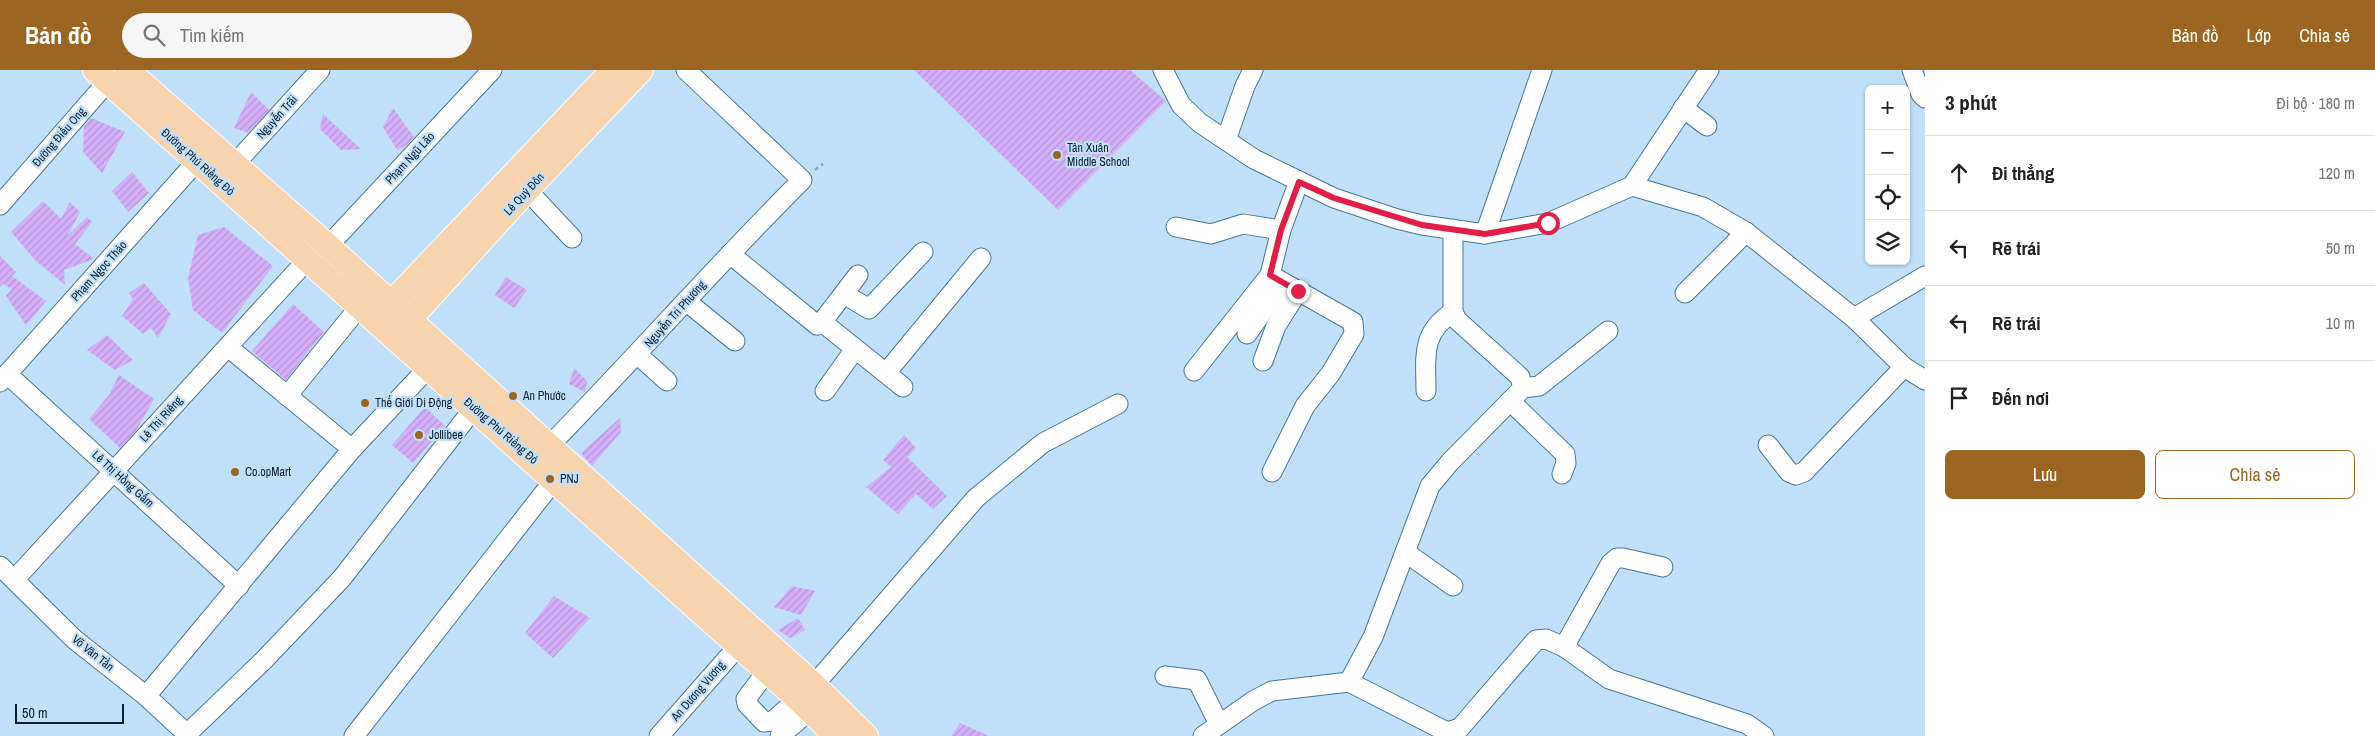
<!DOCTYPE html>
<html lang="vi">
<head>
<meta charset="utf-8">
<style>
	body { margin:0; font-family:"Archivo Narrow",sans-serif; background:#f6f6f6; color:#222 }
	.controls { position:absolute; right:15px; top:15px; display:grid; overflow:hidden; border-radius:8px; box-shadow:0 1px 4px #0004 }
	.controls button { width:45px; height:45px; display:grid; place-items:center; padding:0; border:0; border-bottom:1px solid #e0e0e0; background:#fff; color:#222; font:25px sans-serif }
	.scale { position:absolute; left:15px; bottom:12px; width:109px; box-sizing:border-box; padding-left:5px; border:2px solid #0c2031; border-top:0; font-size:14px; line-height:18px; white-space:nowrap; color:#0c2031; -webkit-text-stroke:4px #c1e0fc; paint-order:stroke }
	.stop { position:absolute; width:15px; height:15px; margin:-11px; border:4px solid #e11d48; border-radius:50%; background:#fff }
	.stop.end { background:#e11d48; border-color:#fff; box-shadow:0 1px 5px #0008 }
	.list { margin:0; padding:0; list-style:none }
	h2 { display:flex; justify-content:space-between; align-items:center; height:65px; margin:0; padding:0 20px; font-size:21px }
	h2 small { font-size:16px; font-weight:400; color:#767676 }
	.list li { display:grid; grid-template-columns:32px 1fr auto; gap:15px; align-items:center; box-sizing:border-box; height:75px; padding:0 20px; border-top:1px solid #e0e0e0 }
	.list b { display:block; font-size:19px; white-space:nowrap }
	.list em { font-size:16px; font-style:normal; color:#767676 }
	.actions { display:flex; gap:10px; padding:15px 20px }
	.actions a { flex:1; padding:11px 0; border:1px solid #9d6522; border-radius:8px; text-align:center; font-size:18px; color:#9d6522 }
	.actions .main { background:#9d6522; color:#fff }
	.icon { flex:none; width:28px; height:28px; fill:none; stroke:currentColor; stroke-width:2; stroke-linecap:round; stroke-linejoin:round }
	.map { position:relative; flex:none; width:1925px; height:666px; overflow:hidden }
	header { display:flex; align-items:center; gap:30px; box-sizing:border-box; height:70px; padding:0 25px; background:#9d6522; color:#fff }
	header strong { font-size:24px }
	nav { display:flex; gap:28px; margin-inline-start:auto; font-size:18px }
	.search { width:350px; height:45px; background:#f6f6f6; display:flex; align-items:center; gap:12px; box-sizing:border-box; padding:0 18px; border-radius:28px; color:#767676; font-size:19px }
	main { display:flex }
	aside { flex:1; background:#fff }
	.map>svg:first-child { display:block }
</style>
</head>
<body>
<header>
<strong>Bản đồ</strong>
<div class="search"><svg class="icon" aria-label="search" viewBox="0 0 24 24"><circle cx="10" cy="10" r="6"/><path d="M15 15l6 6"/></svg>Tìm kiếm</div>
<nav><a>Bản đồ</a><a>Lớp</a><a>Chia sẻ</a></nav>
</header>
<main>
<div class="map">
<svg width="1925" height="666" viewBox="0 0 1925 666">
	<defs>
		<pattern id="building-hatch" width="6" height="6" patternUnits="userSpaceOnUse" patternTransform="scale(1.25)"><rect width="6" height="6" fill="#d4affa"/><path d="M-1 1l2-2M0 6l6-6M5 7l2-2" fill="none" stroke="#b596d7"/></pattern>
	</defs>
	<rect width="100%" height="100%" fill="#c1e0fc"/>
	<g fill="url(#building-hatch)">
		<path d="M914 0H1130L1166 31 1058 140Z"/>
		<path d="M251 22 269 40 248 63 234 58Z"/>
		<path d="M393 38 414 67 407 75 397 80 383 57Z"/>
		<path d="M323 44 361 79 341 80 320 59Z"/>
		<path d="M91 48 125 62 102 103 83 82 84 56Z"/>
		<path d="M132 102 149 123 128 142 112 121Z"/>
		<path d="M43 131 61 149 70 132 80 142 67 166 87 147 92 152 75 174 94 189 64 200 65 215 36 191 11 162Z"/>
		<path d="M224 157 273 196 222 263 193 240 188 208 198 165Z"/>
		<path d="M0 186 16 202 12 206 46 231 26 255 6 226 12 219 3 214 0 217Z"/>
		<path d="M506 207 527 220 514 238 495 225Z"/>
		<path d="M144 213 171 244 158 268 151 258 143 264 122 246 133 229 129 223Z"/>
		<path d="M293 234 324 262 286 310 252 281Z"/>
		<path d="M107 265 133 290 115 300 87 280Z"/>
		<path d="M574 298 587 311 585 322 569 314Z"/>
		<path d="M119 305 154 329 136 361 120 378 89 349 109 325Z"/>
		<path d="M425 337 445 356 413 393 392 375Z"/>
		<path d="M620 348 621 362 592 396 581 383Z"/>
		<path d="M904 365 916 378 907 387 947 426 933 439 916 424 898 444 866 417 891 397 883 390Z"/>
		<path d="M792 516 815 521 801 545 774 537Z"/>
		<path d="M554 526 590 548 553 588 525 563Z"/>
		<path d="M798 548 805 560 790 568 778 560Z"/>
		<path d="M960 653 989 666H951Z"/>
	</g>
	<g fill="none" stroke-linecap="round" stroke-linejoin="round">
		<g stroke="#46769f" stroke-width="21">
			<g id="minor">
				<path d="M1163 0 1181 35 1200 53 1254 89 1299 111 1334 128 1397 149 1422 155 1485 164 1548 153 1632 116 1709 0"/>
				<path d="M1912 0 1921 24 1925 28"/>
				<path d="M1683 38 1707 56"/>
				<path d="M1226 70 1245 16 1253 0"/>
				<path d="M234 95 320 0"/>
				<path d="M1632 116 1703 137 1746 162 1854 248 1904 297 1925 310"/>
				<path d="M527 120 572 168"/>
				<path d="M0 135 116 2"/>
				<path d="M1176 157 1211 164 1243 154 1281 160"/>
				<path d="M1453 159V242L1457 250 1520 307 1523 318"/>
				<path d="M1485 164 1542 0"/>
				<path d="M328 176 492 0"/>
				<path d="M730 184 817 255 822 252 858 205"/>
				<path d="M1270 205 1353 252 1354 264 1331 303 1305 336 1272 402"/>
				<path d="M1685 223 1746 162"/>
				<path d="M844 224 869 239 923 182"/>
				<path d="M686 231 735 271"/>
				<path d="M1854 248 1925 206"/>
				<path d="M822 252 903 317"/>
				<path d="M1247 264 1283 213"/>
				<path d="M228 277 352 379"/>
				<path d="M638 285 667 311"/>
				<path d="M1263 291 1276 256 1298 221"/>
				<path d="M1194 301 1270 205 1281 160 1299 111"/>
				<path d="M886 303 981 188"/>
				<path d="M7 304 239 516"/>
				<path d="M0 312 197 91"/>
				<path d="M825 321 855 279"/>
				<path d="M1426 321C1426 288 1420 263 1453 242"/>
				<path d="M287 326 360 236"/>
				<path d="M1510 331 1565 384 1566 393 1562 404"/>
				<path d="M1768 375 1789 402 1796 405 1804 402 1904 297"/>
				<path d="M548 377C634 289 715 197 802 110L686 0"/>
				<path d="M1405 482 1453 516"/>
				<path d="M0 496 74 569 146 626 189 666"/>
				<path d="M15 509 308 189"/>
				<path d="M1564 577 1611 493 1617 488H1623L1663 497"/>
				<path d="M767 601 746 629 747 634 764 652 773 651 798 629"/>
				<path d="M1165 606 1197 610 1219 654"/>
				<path d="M1349 612 1447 662 1460 658 1536 570 1546 569 1564 577 1609 609 1747 654 1764 666"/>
				<path d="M814 615 976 428 1043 373 1118 334"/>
				<path d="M146 626 352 379 428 298"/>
				<path d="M187 664 264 590 342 508 474 338"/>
				<path d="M354 666 555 409"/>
				<path d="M659 666 748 565"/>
				<path d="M780 666 810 640"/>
				<path d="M1203 666 1253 631 1272 621 1349 612 1373 567 1430 416 1450 392 1523 318 1539 316 1608 261"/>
			</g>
		</g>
		<g stroke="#fff" stroke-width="26">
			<g id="major">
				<path d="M95 0 798 629 836 666"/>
				<path d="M127 0 328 176 814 615 866 666"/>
				<path d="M380 245 613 0"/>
				<path d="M399 261 527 120 641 0"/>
			</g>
		</g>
		<path stroke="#88a3bc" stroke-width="2.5" stroke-dasharray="4 4" stroke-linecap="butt" d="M815 100 823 94"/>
		<use href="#minor" stroke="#fff" stroke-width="19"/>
		<use href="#major" stroke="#f8d4af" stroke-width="24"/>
	</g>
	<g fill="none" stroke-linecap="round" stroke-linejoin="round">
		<path stroke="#e11d48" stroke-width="6" d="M1298 221 1270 205 1281 160 1299 112 1334 128 1422 155 1485 164 1548 153"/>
	</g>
	<g fill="#9d6522" stroke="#c1e0fc" stroke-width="2">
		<circle cx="1057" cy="85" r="5"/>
		<circle cx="513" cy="326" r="5"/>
		<circle cx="365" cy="333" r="5"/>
		<circle cx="419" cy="365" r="5"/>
		<circle cx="235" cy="402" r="5"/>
		<circle cx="550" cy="409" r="5"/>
	</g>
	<g text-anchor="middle" stroke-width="4.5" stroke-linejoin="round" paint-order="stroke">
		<g font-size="12" fill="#0c2031" stroke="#c1e0fc">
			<text transform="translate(277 47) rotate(-48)" y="4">Nguyễn Trãi</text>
			<text transform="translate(59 67) rotate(-49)" y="4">Đường Điểu Ong</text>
			<text transform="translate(410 88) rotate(-47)" y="4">Phạm Ngũ Lão</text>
			<text transform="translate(198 92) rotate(42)" y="4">Đường Phú Riềng Đỏ</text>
			<text transform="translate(524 124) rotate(-47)" y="4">Lê Quý Đôn</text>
			<text transform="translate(99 201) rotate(-48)" y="4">Phạm Ngọc Thảo</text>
			<text transform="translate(675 244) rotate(-48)" y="4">Nguyễn Tri Phương</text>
			<text transform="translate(161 349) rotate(-48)" y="4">Lê Thị Riêng</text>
			<text transform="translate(501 361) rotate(41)" y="4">Đường Phú Riềng Đỏ</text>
			<text transform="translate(123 409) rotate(42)" y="4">Lê Thị Hồng Gấm</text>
			<text transform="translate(93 583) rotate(39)" y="4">Võ Văn Tần</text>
			<text transform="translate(698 621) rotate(-49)" y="4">An Dương Vương</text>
		</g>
		<g font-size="12" fill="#0c2031" stroke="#c1e0fc" text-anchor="start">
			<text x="1067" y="82">Tân Xuân<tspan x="1067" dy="14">Middle School</tspan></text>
			<text x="523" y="330">An Phước</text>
			<text x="375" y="337">Thế Giới Di Động</text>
			<text x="429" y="369">Jollibee</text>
			<text x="245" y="406">Co.opMart</text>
			<text x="560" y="413">PNJ</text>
		</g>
	</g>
</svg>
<div class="controls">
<button>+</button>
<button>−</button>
<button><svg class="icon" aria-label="locate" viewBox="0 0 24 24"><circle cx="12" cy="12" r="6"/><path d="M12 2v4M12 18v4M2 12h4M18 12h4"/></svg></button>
<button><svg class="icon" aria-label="layers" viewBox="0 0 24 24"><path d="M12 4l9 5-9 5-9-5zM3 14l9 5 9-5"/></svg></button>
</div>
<div class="scale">50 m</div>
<div class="stop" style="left:1548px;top:153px"></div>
<div class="stop end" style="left:1298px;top:221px"></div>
</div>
<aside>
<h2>3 phút<small>Đi bộ · 180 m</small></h2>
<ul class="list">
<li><svg class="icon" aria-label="ahead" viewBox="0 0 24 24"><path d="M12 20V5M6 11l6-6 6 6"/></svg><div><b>Đi thẳng</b></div><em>120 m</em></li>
<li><svg class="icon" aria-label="left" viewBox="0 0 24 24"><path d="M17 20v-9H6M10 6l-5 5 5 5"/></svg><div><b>Rẽ trái</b></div><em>50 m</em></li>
<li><svg class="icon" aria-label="left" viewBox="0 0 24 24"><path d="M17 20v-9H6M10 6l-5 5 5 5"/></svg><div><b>Rẽ trái</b></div><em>10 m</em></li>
<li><svg class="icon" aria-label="arrive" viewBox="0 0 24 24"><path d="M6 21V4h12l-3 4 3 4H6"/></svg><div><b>Đến nơi</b></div></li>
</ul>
<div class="actions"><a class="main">Lưu</a><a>Chia sẻ</a></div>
</aside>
</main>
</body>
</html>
